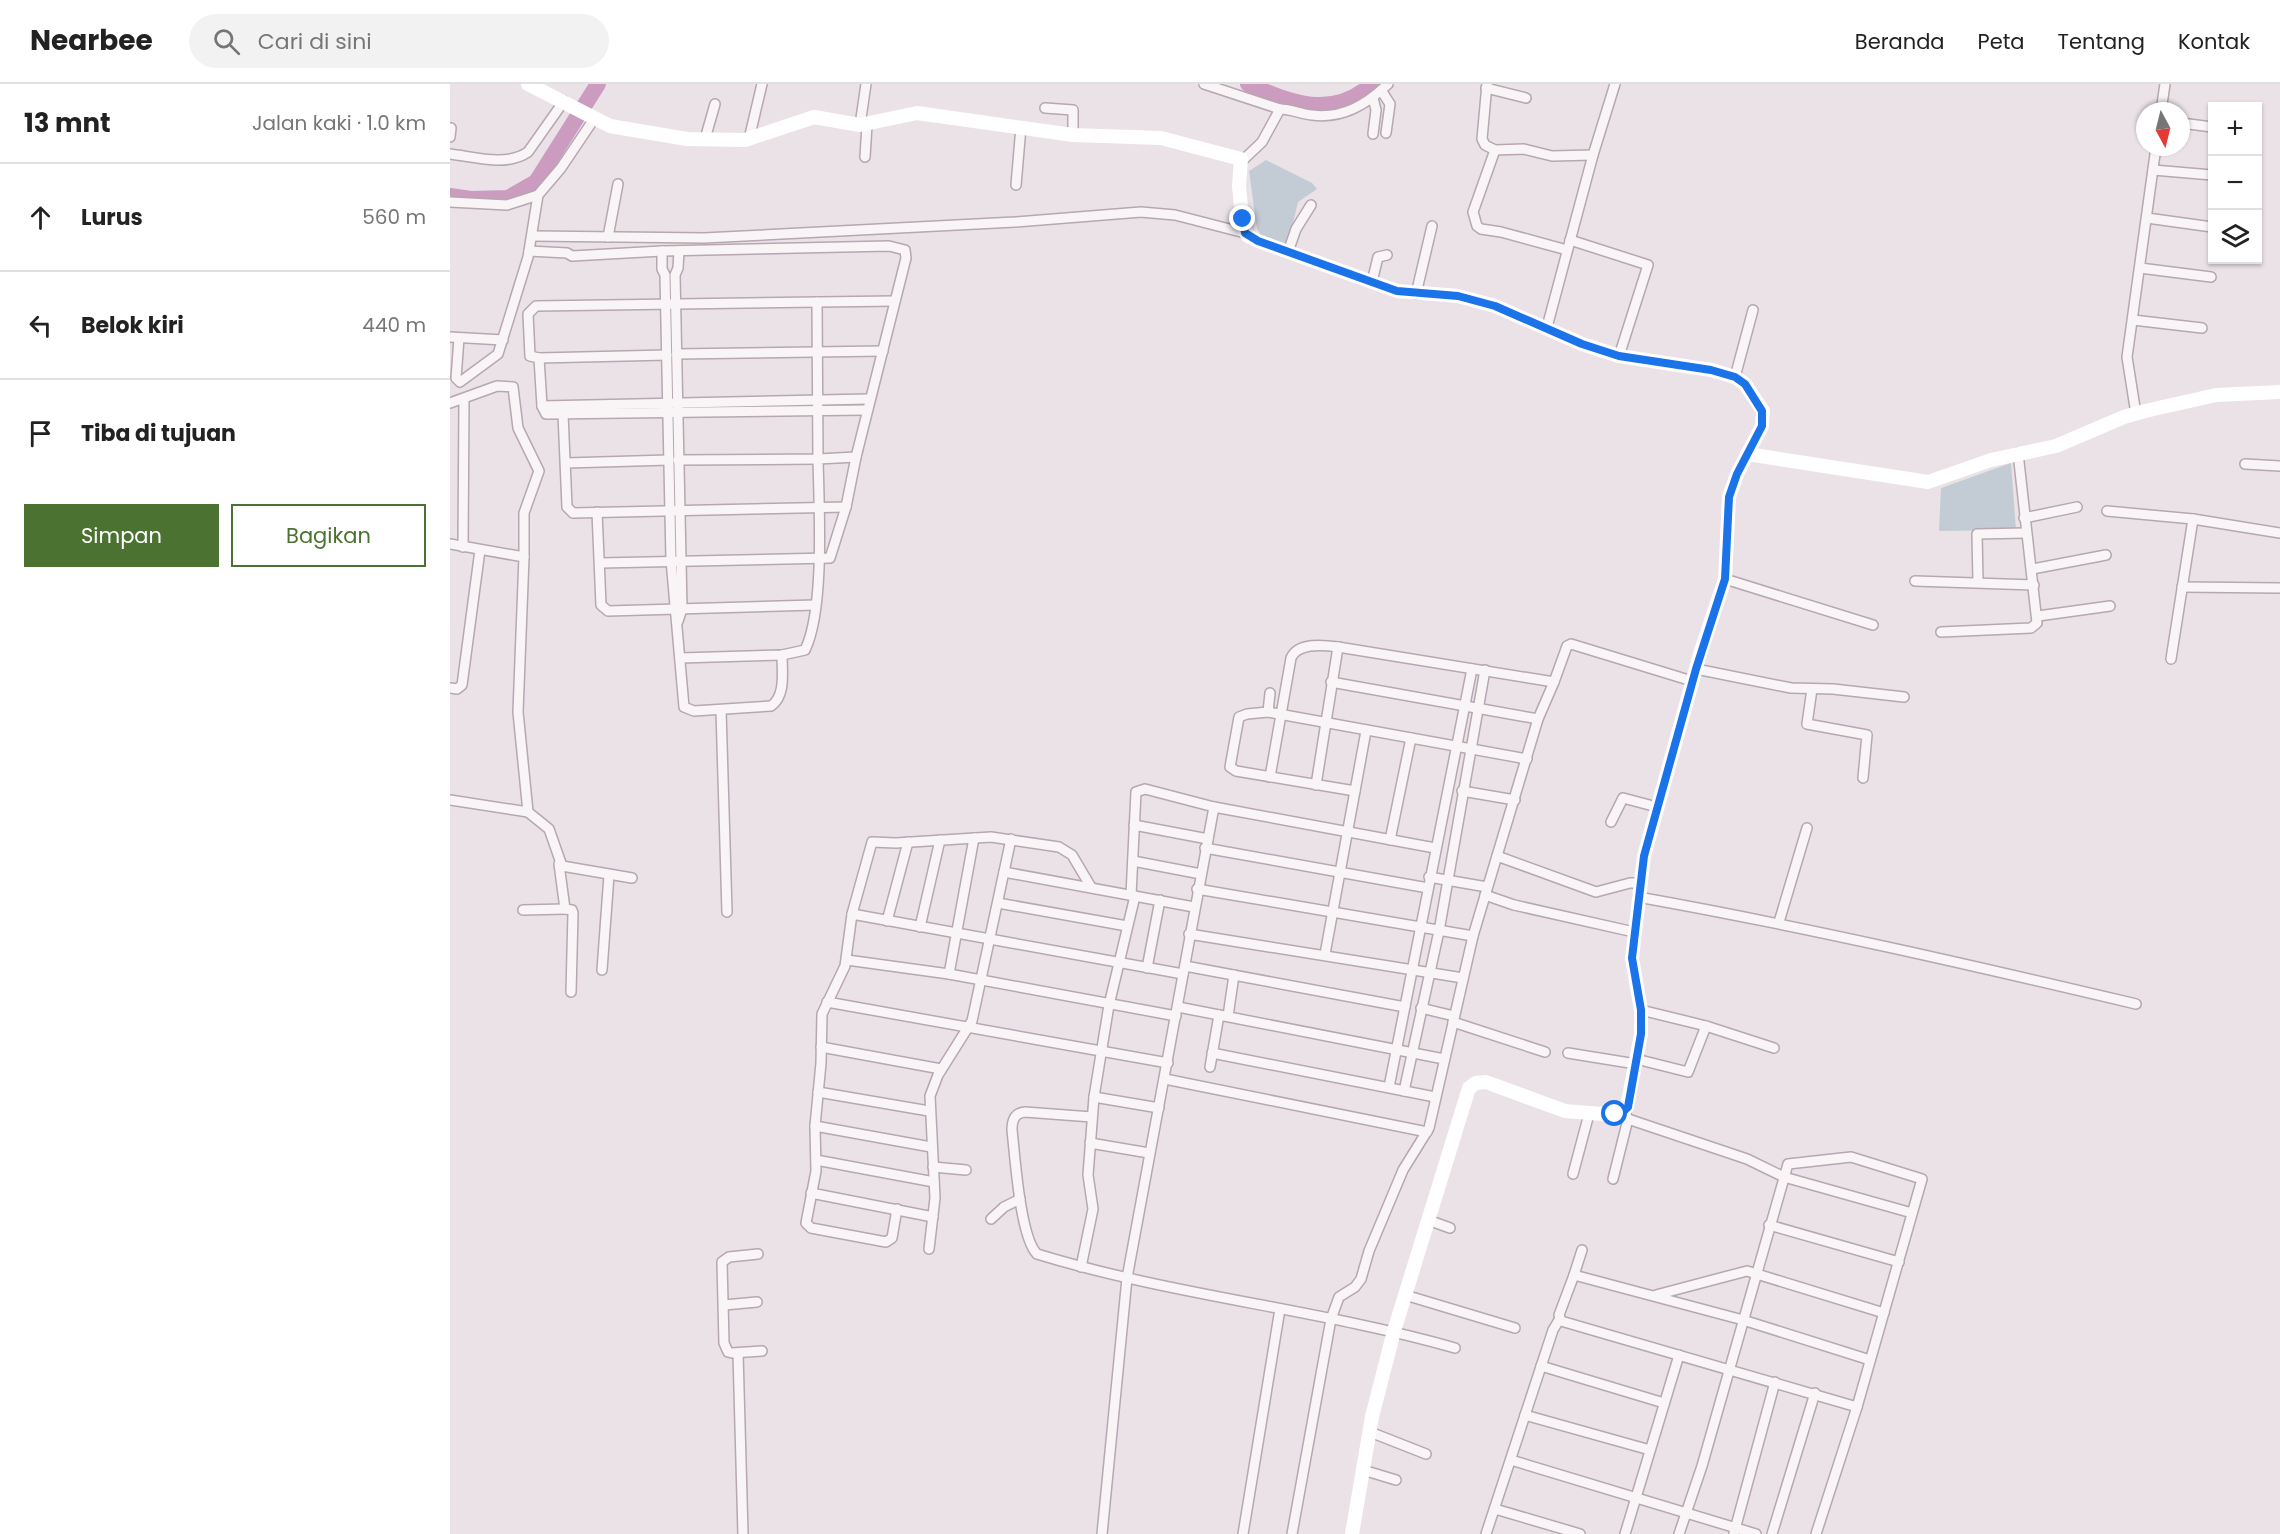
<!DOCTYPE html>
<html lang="id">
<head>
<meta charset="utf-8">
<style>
	body { margin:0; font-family:Poppins,sans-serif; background:#f2f2f2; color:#222 }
	.controls { position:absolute; right:18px; top:18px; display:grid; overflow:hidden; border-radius:0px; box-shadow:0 2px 4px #0004 }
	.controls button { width:54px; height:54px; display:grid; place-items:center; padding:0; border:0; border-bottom:2px solid #e0e0e0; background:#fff; color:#222; font:30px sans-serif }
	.compass { position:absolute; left:1686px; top:18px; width:54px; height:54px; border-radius:50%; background:#fff; box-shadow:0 2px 4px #0004; rotate:173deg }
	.stop { position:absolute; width:18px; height:18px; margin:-14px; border:4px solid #1a73e8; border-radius:50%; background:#fff }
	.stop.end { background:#1a73e8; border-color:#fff; box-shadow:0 2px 6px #0008 }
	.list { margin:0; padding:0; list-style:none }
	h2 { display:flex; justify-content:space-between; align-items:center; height:78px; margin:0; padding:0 24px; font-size:26px }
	h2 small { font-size:20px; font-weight:400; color:#767676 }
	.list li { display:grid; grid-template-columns:39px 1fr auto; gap:18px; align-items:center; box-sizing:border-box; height:108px; padding:0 24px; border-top:2px solid #e0e0e0 }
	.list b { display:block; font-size:22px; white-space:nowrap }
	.list em { font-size:20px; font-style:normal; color:#767676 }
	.actions { display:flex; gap:12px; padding:18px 24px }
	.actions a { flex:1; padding:14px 0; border:2px solid #4c7231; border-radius:0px; text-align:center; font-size:21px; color:#4c7231 }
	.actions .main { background:#4c7231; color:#fff }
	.icon { flex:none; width:33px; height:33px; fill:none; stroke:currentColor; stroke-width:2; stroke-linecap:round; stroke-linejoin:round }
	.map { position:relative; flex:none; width:1830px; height:1450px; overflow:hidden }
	header { display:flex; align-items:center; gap:36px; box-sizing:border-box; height:84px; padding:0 30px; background:#fff; border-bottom:2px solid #e0e0e0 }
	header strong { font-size:28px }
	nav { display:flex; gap:33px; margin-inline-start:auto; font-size:21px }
	.search { width:420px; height:54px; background:#f2f2f2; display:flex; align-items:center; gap:15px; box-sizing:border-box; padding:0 21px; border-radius:33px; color:#767676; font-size:22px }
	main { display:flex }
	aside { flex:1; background:#fff }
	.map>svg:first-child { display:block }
</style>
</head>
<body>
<header>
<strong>Nearbee</strong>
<div class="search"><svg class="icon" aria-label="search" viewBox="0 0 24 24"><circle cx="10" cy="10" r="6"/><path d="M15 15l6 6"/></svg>Cari di sini</div>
<nav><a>Beranda</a><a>Peta</a><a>Tentang</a><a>Kontak</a></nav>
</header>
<main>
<aside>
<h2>13 mnt<small>Jalan kaki · 1.0 km</small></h2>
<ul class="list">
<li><svg class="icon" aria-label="ahead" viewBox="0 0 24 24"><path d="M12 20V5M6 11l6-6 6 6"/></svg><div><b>Lurus</b></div><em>560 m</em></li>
<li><svg class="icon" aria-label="left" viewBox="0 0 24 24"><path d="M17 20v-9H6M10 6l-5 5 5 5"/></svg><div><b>Belok kiri</b></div><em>440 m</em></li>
<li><svg class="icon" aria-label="arrive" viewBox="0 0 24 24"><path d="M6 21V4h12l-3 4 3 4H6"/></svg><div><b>Tiba di tujuan</b></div></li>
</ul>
<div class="actions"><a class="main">Simpan</a><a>Bagikan</a></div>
</aside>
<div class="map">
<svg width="1830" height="1450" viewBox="0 0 1830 1450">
	<rect width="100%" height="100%" fill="#ebe2e8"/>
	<g fill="#c3ccd5">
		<path d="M816 76 862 99 867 105 848 118 838 160 813 154 807 145 799 87Z"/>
		<path d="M1561 379 1566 446 1489 447 1491 404Z"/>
	</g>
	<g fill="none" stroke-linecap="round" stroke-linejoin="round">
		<g stroke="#cc9cc0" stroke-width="16">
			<path d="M798 0C840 19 883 36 922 0"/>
			<path d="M0 112 21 115 58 114 86 98 148 0"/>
		</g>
		<g stroke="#b6a7b0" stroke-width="12">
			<g id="street">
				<path d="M754 0 830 25"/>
				<path d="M1037 0 1032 55 1035 61 1045 66 1074 65 1102 72 1143 71"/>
				<path d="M1036 4 1076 14"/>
				<path d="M931 6 940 20 936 49"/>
				<path d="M595 24 623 26V51"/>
				<path d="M1711 27 1715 0"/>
				<path d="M1731 39 1762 43"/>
				<path d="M410 41 416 0"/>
				<path d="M923 50 926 26 923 14"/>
				<path d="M0 53 1 44"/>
				<path d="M255 55 265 20"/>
				<path d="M299 55 312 0"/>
				<path d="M1045 66 1023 128 1027 142 1031 145 1051 148 1117 166"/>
				<path d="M0 70C25 73 56 83 78 68L114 17"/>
				<path d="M415 73 417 41"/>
				<path d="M792 77 812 58 830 25C841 25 851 30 862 31 893 35 917 20 938 0"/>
				<path d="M1703 86 1762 91"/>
				<path d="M566 101 571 43"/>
				<path d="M0 118 57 121 88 111"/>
				<path d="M1697 134 1762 143"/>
				<path d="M82 152 254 154 565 138 691 128 725 131 795 149"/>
				<path d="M158 153 168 100"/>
				<path d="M1120 156 1198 181 1169 272"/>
				<path d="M79 167 117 169 122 172 212 167 439 162 455 166 456 174 406 373 368 375C369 423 375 525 355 566L332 571 230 574"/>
				<path d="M212 167V185L215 191 221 476 234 623 244 627 321 622C336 612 332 588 332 571"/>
				<path d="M838 168 846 145 861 121"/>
				<path d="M1690 184 1761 193"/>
				<path d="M922 198 928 173 937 171"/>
				<path d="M966 210 982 142"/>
				<path d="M1683 236 1752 244"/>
				<path d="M1097 243 1143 71 1165 0"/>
				<path d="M0 253 53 256"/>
				<path d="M9 254 6 294 10 298 48 270 78 173 88 111 111 84 144 35"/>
				<path d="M227 270 433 267"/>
				<path d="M89 274 217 271"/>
				<path d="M1285 293 1303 226"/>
				<path d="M0 319 47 302 63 303 68 344 89 387 74 429V473"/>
				<path d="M92 322 419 315"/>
				<path d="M416 326 96 330 92 322 89 274 80 272 78 230 86 222 445 217"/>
				<path d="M113 330 117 423 123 429 396 423"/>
				<path d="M1686 330 1677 273 1706 63"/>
				<path d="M228 376 368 375 367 218"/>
				<path d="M116 379 219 376"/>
				<path d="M1795 380 1830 382"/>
				<path d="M1657 427 1743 435 1830 449"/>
				<path d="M147 428 151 521 158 527 365 521"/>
				<path d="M1574 434 1627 423"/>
				<path d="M0 460 74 473 68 628 78 728 99 745 112 782 182 794"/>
				<path d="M13 463 14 315"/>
				<path d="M151 479 380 474 396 423 406 373"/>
				<path d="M1582 485 1656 471"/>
				<path d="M1275 495 1423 541"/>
				<path d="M1465 497 1584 501"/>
				<path d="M1528 498 1527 450 1575 449"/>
				<path d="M1732 503 1830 504"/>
				<path d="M1588 532 1660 522"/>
				<path d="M228 537 232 525 225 191 228 184 229 167"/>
				<path d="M1491 548 1581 544 1587 539 1568 369"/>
				<path d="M1721 575 1743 435"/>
				<path d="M1246 585 1341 604 1383 605 1454 613"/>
				<path d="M881 598 1088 635"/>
				<path d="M1104 598 1117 562 1121 560 1242 597"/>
				<path d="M0 604 7 605 12 601 30 466"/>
				<path d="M1362 605 1357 640 1417 651 1413 694"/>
				<path d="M820 609 818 628 797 630 789 633 780 683 786 687 905 707"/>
				<path d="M271 626 277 828"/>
				<path d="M818 628 1077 675"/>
				<path d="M820 693 841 574C848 558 874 561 888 563L1104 598 1088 635 1023 852 979 1044 953 1086 919 1167 911 1195 905 1203 889 1213 881 1235 842 1450"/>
				<path d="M866 701 888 563"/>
				<path d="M1012 707 1065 716"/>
				<path d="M0 716 78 728"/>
				<path d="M1161 738 1173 714 1207 723"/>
				<path d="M684 741 758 755"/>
				<path d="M940 756 961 654"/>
				<path d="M755 764 978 804"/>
				<path d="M1047 772 1146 808 1180 799H1190"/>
				<path d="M683 777 751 790"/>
				<path d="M109 780 115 825 122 826 123 829 121 908"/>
				<path d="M554 788 744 823"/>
				<path d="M979 793 1037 803"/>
				<path d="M747 805 1023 852"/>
				<path d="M681 811 686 708 695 705 764 723"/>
				<path d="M1035 811 1064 821 1184 848"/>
				<path d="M1188 813C1356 843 1521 881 1686 920"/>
				<path d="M548 819 677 842"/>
				<path d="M73 826 115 825"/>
				<path d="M402 830 422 758 446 759 541 753 609 763 622 771 641 803"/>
				<path d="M437 837 458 758"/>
				<path d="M1329 838 1357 744"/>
				<path d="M470 843 490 756"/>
				<path d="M739 850 1013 894"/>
				<path d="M875 870 916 647"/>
				<path d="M397 876 499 890 726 932"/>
				<path d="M735 882 955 923"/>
				<path d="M697 884 710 816"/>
				<path d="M152 886 159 791"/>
				<path d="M499 890 524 754"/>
				<path d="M377 918 718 979"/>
				<path d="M728 923 994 975"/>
				<path d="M971 924 1004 932"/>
				<path d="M1191 926 1256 942 1324 964"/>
				<path d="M778 932 784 891"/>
				<path d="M1003 938 1095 968"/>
				<path d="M371 963 491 985"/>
				<path d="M762 969 985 1013"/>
				<path d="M1118 969 1186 980"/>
				<path d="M1186 975 1238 988 1256 942"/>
				<path d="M760 983 769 931"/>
				<path d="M715 995 977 1048"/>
				<path d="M939 1003 1022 585"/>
				<path d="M954 1007 989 847 1035 586"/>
				<path d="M368 1008 479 1027"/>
				<path d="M644 1013 709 1024"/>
				<path d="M642 1033 575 1028C564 1029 562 1037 562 1046 565 1072 570 1153 587 1170 724 1212 868 1225 1005 1264"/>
				<path d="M1178 1035 1297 1075 1334 1093 1462 1129"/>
				<path d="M365 1042 481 1063"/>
				<path d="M640 1059 699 1069"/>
				<path d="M366 1076 484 1098"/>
				<path d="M483 1083 516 1086"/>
				<path d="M1123 1090 1139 1030"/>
				<path d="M1163 1095 1178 1035 1176 1031"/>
				<path d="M361 1109 483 1133"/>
				<path d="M447 1125 442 1154 436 1158 361 1144 356 1139 366 1087 365 1042 371 979 372 930 395 882 402 830 733 890"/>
				<path d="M541 1135 554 1123 570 1115"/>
				<path d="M978 1136 1000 1144"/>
				<path d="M1319 1141 1449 1178"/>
				<path d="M479 1165 485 1114 480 1012 488 991 522 937 561 755"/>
				<path d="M308 1170 279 1173 272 1178 274 1259 278 1268 282 1269 312 1267"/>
				<path d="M631 1183 643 1125 638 1091 644 1013 659 921 685 812"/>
				<path d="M1124 1191 1132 1166"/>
				<path d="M955 1211 1065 1244"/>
				<path d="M1206 1211 1297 1187 1434 1229"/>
				<path d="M274 1221 307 1218"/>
				<path d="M288 1269 293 1450"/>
				<path d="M1091 1282 1214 1319"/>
				<path d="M1407 1323 1111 1237 1109 1231 1124 1191 1293 1236 1420 1276"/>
				<path d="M1075 1331 1200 1366"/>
				<path d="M920 1348 976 1370"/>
				<path d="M1061 1376 1306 1450"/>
				<path d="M913 1386 946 1396"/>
				<path d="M1045 1425 1130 1450"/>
				<path d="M1284 1449 1325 1298"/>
				<path d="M652 1450 677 1194 764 723 985 764"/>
				<path d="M793 1450 830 1225"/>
				<path d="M1036 1450 1103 1246 1109 1236"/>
				<path d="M1175 1450 1229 1271"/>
				<path d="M1229 1450 1252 1382 1338 1080 1401 1073 1472 1095 1407 1323 1366 1450"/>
				<path d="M1322 1450 1365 1309"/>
			</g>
		</g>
		<use href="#street" stroke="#f9f5f7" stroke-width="9"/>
		<g stroke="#fff" stroke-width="14">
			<path d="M78 0 160 42 237 55 295 56 364 33 410 41 467 29 623 51 711 54 791 75 789 102 793 144 798 152 808 157 947 207 1008 212 1045 222 1132 260 1169 272 1261 286 1285 293 1295 300 1313 327 1312 342 1287 390 1279 413 1275 495 1250 570 1194 772 1182 874 1191 926V950L1177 1023 1171 1030 1165 1031 1115 1027 1036 998 1026 999 1019 1004 944 1247 922 1333 902 1450"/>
			<path d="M1297 370 1478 398 1541 376 1606 362 1674 333 1695 327 1766 311 1830 308"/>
		</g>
	</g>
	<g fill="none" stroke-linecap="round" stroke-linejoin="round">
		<path stroke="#1a73e8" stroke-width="8" d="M793 135 795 149 808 157 947 207 1008 212 1045 222 1132 260 1169 272 1261 286 1285 293 1295 300 1312 327V342L1287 390 1279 413 1275 495 1246 585 1194 772 1182 874 1191 926V950L1178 1023 1171 1030H1165"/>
	</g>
</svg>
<div class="controls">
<button>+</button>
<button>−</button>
<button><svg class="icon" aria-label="layers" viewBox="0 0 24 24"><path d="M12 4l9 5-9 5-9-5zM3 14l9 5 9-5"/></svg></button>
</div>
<svg class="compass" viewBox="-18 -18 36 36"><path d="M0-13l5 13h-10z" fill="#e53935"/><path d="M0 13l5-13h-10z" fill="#767676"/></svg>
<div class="stop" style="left:1165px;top:1030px"></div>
<div class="stop end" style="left:793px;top:135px"></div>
</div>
</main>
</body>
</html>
